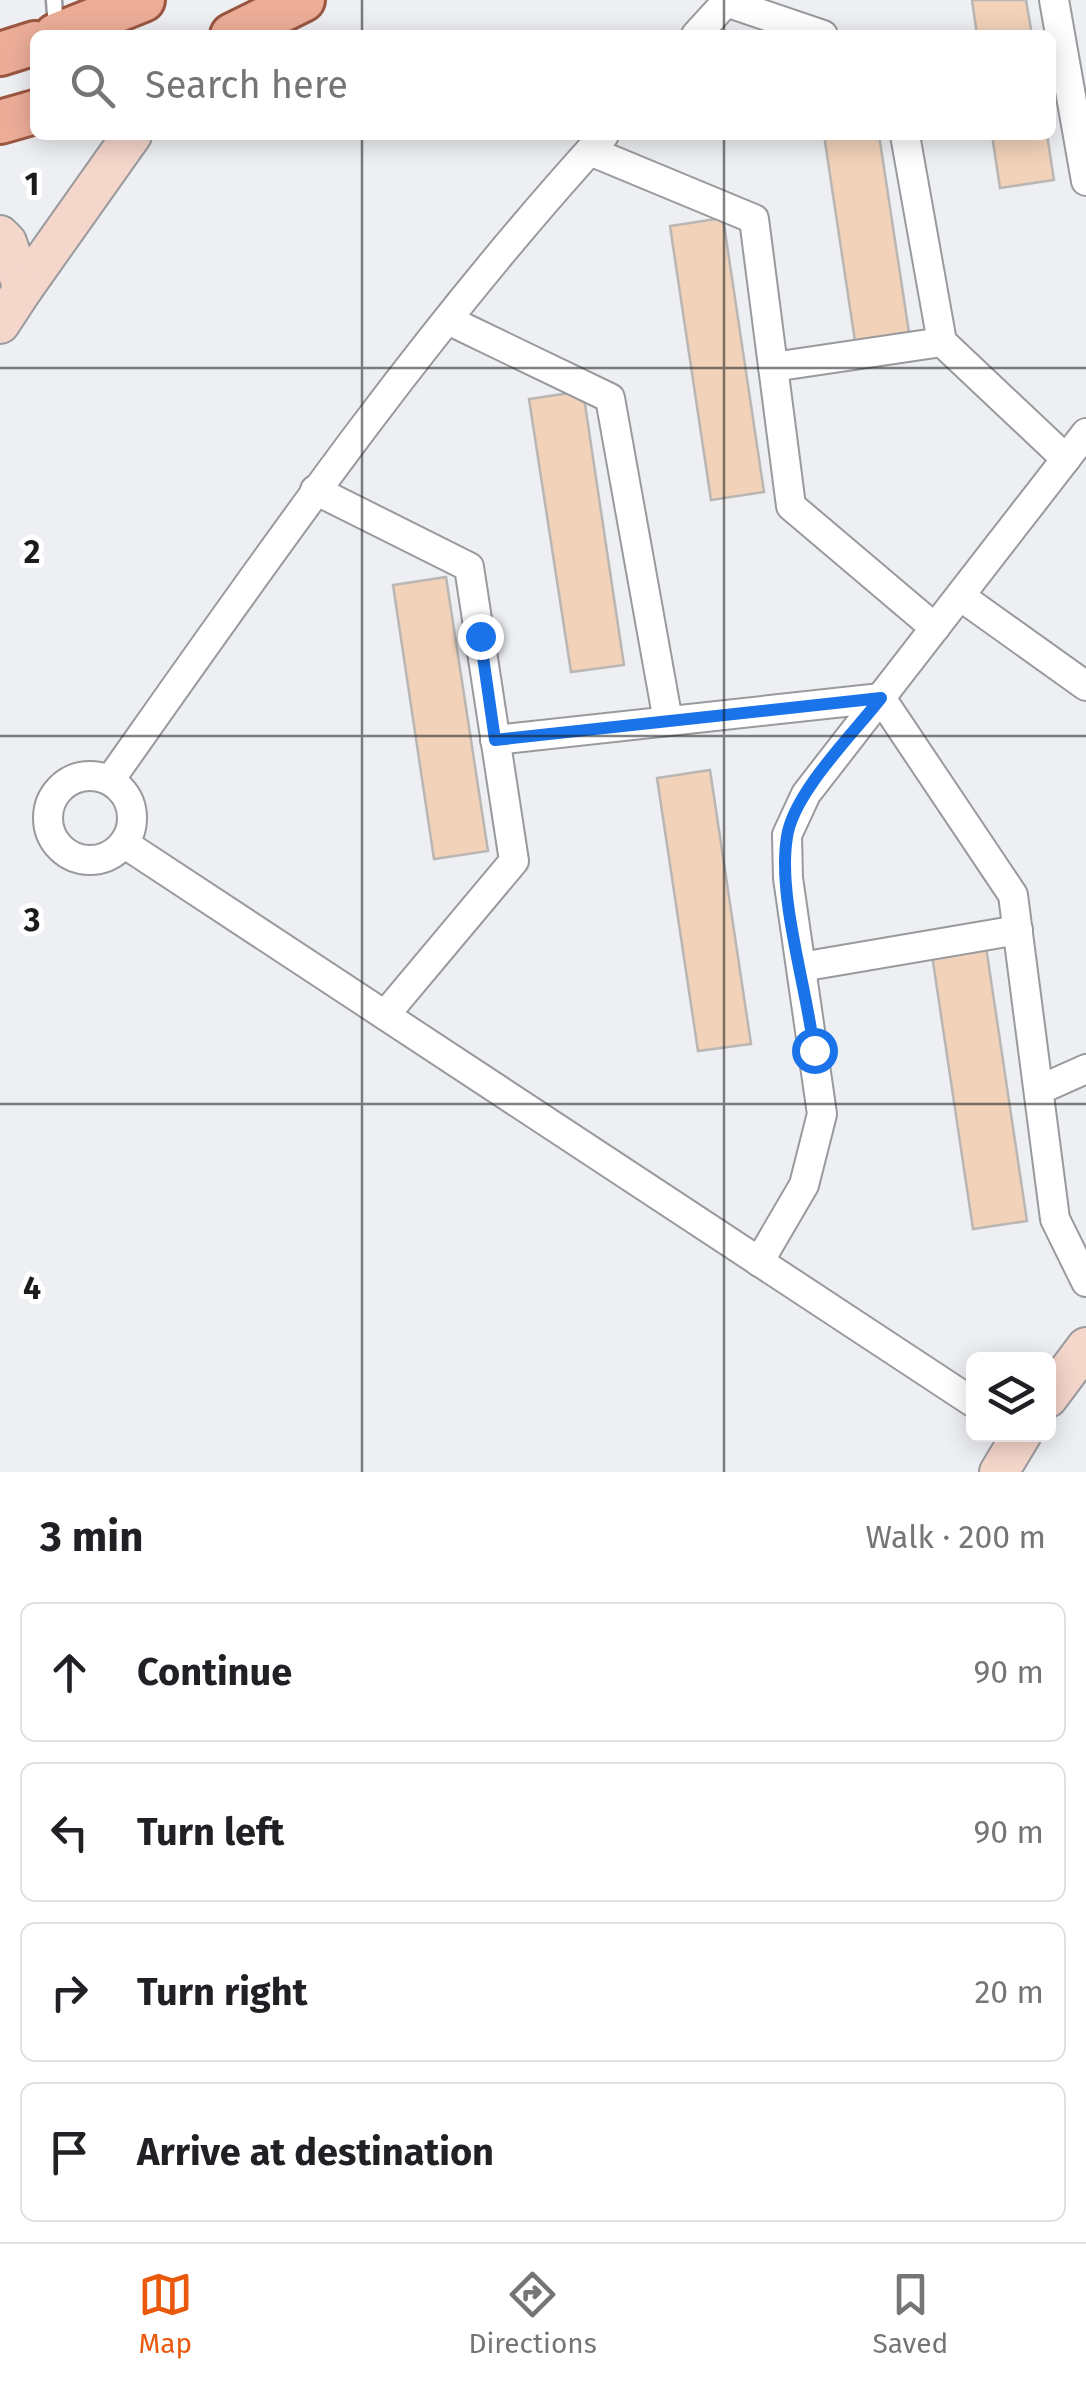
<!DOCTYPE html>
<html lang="en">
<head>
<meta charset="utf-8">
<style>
	body { margin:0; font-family:"Fira Sans",sans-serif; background:#f6f6f6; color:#202124 }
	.controls { position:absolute; right:30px; bottom:30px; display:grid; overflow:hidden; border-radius:15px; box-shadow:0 5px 25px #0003 }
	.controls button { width:90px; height:90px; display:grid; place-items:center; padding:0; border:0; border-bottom:2px solid #e0e0e0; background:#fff; color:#202124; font:50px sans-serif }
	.stop { position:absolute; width:30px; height:30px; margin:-22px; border:8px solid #1a73e8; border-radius:50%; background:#fff }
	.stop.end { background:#1a73e8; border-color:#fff; box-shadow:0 2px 10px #0008 }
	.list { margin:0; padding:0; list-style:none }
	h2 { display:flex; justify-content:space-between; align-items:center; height:130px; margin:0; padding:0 40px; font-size:42px }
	h2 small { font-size:32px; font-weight:400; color:#757577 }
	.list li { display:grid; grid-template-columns:65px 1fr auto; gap:30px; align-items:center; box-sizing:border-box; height:140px; margin:0 20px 20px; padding:0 20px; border:2px solid #e0e0e0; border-radius:15px }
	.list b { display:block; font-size:38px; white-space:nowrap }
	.list em { font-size:32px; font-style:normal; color:#757577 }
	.icon { flex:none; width:55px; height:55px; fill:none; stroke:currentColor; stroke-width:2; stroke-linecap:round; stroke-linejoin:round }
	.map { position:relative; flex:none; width:1086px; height:1472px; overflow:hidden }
	.search { position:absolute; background:#fff; box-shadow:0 5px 25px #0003; left:30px; right:30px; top:30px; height:110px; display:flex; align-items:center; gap:25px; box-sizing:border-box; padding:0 35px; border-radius:15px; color:#757577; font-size:38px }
	.sheet { height:770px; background:#fff }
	nav { display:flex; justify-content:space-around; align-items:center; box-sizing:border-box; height:140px; border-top:2px solid #e0e0e0; background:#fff; font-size:28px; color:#757577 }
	nav a { display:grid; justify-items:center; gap:5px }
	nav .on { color:#ea580c }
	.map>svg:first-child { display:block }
</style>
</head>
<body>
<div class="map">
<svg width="1086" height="1472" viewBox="0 0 1086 1472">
	<rect width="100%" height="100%" fill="#edeff2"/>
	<g fill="#f2d2b9" stroke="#b9b6b4" stroke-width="2.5">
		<path d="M972 0H1026L1032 35H977Z"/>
		<path d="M824 135H879L910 339 856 348Z"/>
		<path d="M992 135H1047L1054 180 1000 188Z"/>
		<path d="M723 218 764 492 711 500 670 226Z"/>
		<path d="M583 391 624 665 571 672 529 399Z"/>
		<path d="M446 577 488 851 434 859 393 585Z"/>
		<path d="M710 770 751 1044 698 1051 657 778Z"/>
		<path d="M986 947 1027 1221 973 1229 932 955Z"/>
	</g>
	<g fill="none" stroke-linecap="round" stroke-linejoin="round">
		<g stroke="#989a9d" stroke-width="19">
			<path id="lane" d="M54 0 56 29"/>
		</g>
		<g stroke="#989a9d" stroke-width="32">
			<g id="street">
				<path d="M1054 0 1086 181"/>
				<path d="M726 2 823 35"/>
				<path d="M696 35 728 0"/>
				<path d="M905 135 942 342 1066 459"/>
				<path d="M590 151 754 219 791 506 935 628"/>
				<path d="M448 320 610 398 668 721"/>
				<path d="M773 367 942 342"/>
				<path d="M315 490 469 567 514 861 385 1015"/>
				<path d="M960 596 1086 686"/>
				<path d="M495 740 881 698 1013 895 1055 1219 1086 1282"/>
				<circle cx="90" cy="818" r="42"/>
				<path d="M110 780C266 559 421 335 604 135"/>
				<path d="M125 844 974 1403"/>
				<path d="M801 967 1018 930"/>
				<path d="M1039 1090 1086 1069"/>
				<path d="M759 1262 804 1185 822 1114 788 878 787 835 806 794 1086 433"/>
			</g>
		</g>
		<g stroke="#989a9d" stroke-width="42">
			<g id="secondary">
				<path d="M0 235 7 242 23 289 132 135"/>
				<path d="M0 324 23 289"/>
				<path d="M1048 1398 1086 1347"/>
				<path d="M999 1472 1022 1434"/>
			</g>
		</g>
		<g stroke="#9a5640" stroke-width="48">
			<g id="primary">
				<path d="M56 35 143 0"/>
				<path d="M232 35 303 0"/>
				<path d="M0 54 35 43"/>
				<path d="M0 122 35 112"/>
			</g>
		</g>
		<use href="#lane" stroke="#fff" stroke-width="14"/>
		<use href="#street" stroke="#fff" stroke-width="28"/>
		<use href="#secondary" stroke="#f5d6cb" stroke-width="38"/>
		<use href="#primary" stroke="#ecad98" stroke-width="42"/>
	</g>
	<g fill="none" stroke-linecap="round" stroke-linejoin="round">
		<path stroke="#1a73e8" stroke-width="12" d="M480 636 495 740 881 698C854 733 793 793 787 837 777 896 807 988 814 1050"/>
	</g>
	<path fill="none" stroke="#1a1b1c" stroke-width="2.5" stroke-opacity="0.55" d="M362 0V35M724 0V35M362 135V1472M724 135V1472M0 368H1086M0 736H1086M0 1104H1086"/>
	<g font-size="32" text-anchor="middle" font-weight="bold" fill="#1a1b1c" stroke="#fff" stroke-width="10" stroke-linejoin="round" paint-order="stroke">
		<text x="32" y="195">1</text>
		<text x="32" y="563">2</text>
		<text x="32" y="931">3</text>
		<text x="32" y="1299">4</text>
	</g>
</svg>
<div class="controls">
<button><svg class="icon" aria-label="layers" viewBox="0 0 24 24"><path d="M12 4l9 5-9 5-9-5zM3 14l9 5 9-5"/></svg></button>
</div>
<div class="stop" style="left:814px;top:1050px"></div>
<div class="stop end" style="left:480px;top:636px"></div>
<div class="search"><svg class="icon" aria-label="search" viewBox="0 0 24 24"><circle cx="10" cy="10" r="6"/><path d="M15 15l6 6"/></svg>Search here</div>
</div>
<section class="sheet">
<h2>3 min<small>Walk · 200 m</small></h2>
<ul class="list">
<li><svg class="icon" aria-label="ahead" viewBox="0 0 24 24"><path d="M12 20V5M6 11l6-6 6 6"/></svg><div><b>Continue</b></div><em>90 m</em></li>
<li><svg class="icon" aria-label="left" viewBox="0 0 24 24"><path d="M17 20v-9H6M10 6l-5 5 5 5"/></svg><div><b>Turn left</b></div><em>90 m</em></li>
<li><svg class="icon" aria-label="right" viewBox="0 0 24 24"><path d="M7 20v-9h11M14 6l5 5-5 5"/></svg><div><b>Turn right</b></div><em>20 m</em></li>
<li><svg class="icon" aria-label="arrive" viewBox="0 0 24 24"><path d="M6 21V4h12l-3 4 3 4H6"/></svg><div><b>Arrive at destination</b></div></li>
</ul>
</section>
<nav>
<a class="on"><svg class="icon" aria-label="map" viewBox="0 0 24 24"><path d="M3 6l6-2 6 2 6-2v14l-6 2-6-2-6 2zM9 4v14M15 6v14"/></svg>Map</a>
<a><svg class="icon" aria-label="directions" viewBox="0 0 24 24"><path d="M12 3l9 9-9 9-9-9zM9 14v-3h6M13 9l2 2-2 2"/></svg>Directions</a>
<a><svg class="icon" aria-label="saved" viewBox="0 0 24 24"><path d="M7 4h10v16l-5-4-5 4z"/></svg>Saved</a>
</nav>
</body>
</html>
